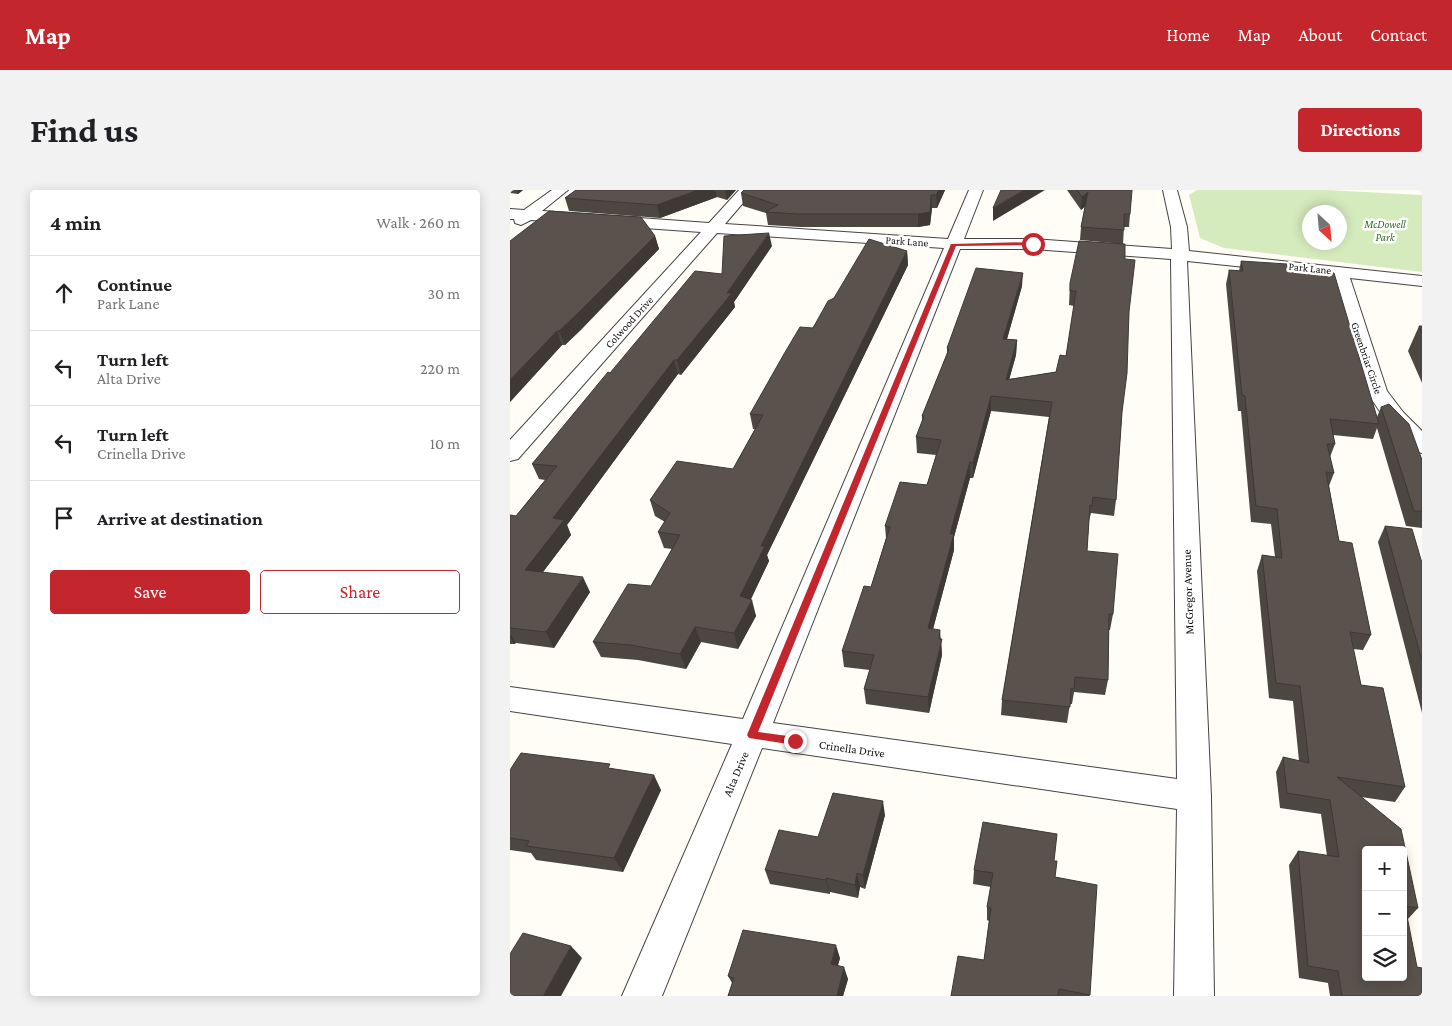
<!DOCTYPE html>
<html lang="en">
<head>
<meta charset="utf-8">
<style>
	body { margin:0; font-family:"Crimson Pro",serif; background:#f2f2f2; color:#202124 }
	.controls { position:absolute; right:15px; bottom:15px; display:grid; overflow:hidden; border-radius:5px; box-shadow:0 2px 12px #0003 }
	.controls button { width:45px; height:45px; display:grid; place-items:center; padding:0; border:0; border-bottom:1px solid #e0e0e0; background:#fff; color:#202124; font:25px sans-serif }
	.compass { position:absolute; left:792px; top:15px; width:45px; height:45px; border-radius:50%; background:#fff; box-shadow:0 2px 12px #0003; rotate:154deg }
	.stop { position:absolute; width:15px; height:15px; margin:-11px; border:4px solid #c4262e; border-radius:50%; background:#fff }
	.stop.end { background:#c4262e; border-color:#fff; box-shadow:0 1px 5px #0008 }
	.list { margin:0; padding:0; list-style:none }
	h2 { display:flex; justify-content:space-between; align-items:center; height:65px; margin:0; padding:0 20px; font-size:21px }
	h2 small { font-size:16px; font-weight:400; color:#757577 }
	.list li { display:grid; grid-template-columns:32px 1fr auto; gap:15px; align-items:center; box-sizing:border-box; height:75px; padding:0 20px; border-top:1px solid #e0e0e0 }
	.list b { display:block; font-size:19px; white-space:nowrap }
	.list p { margin:0; font-size:16px; white-space:nowrap; color:#757577 }
	.list em { font-size:16px; font-style:normal; color:#757577 }
	.actions { display:flex; gap:10px; padding:15px 20px }
	.actions a { flex:1; padding:11px 0; border:1px solid #c4262e; border-radius:5px; text-align:center; font-size:18px; color:#c4262e }
	.actions .main { background:#c4262e; color:#fff }
	.icon { flex:none; width:28px; height:28px; fill:none; stroke:currentColor; stroke-width:2; stroke-linecap:round; stroke-linejoin:round }
	.map { position:relative; flex:none; width:912px; height:806px; overflow:hidden; border-radius:5px }
	header { display:flex; align-items:center; gap:30px; box-sizing:border-box; height:70px; padding:0 25px; background:#c4262e; color:#fff }
	header strong { font-size:24px }
	nav { display:flex; gap:28px; margin-inline-start:auto; font-size:18px }
	.intro { display:flex; align-items:center; justify-content:space-between; box-sizing:border-box; height:120px; padding:0 30px }
	h1 { margin:0; font-size:35px }
	.button { padding:12px 22px; border-radius:5px; background:#c4262e; color:#fff; font-size:18px; font-weight:700 }
	main { display:flex; gap:30px; padding:0 30px }
	aside { flex:1; background:#fff; border-radius:5px; box-shadow:0 2px 12px #0003 }
	.map>svg:first-child { display:block }
</style>
</head>
<body>
<header>
<strong>Map</strong>
<nav><a>Home</a><a>Map</a><a>About</a><a>Contact</a></nav>
</header>
<div class="intro"><h1>Find us</h1><a class="button">Directions</a></div>
<main>
<aside>
<h2>4 min<small>Walk · 260 m</small></h2>
<ul class="list">
<li><svg class="icon" aria-label="ahead" viewBox="0 0 24 24"><path d="M12 20V5M6 11l6-6 6 6"/></svg><div><b>Continue</b><p>Park Lane</p></div><em>30 m</em></li>
<li><svg class="icon" aria-label="left" viewBox="0 0 24 24"><path d="M17 20v-9H6M10 6l-5 5 5 5"/></svg><div><b>Turn left</b><p>Alta Drive</p></div><em>220 m</em></li>
<li><svg class="icon" aria-label="left" viewBox="0 0 24 24"><path d="M17 20v-9H6M10 6l-5 5 5 5"/></svg><div><b>Turn left</b><p>Crinella Drive</p></div><em>10 m</em></li>
<li><svg class="icon" aria-label="arrive" viewBox="0 0 24 24"><path d="M6 21V4h12l-3 4 3 4H6"/></svg><div><b>Arrive at destination</b></div></li>
</ul>
<div class="actions"><a class="main">Save</a><a>Share</a></div>
</aside>
<div class="map">
<svg width="912" height="806" viewBox="0 0 912 806">
	<rect width="100%" height="100%" fill="#fffdf5"/>
	<path fill="#d5ebbd" fill-rule="evenodd" d="M687 0H816L912 5V82L714 58 690 48 679 5ZM799 22H829V52H799Z"/>
	<g fill="none" stroke-linecap="round" stroke-linejoin="round">
		<g stroke="#444" stroke-width="2">
			<path id="minor" d="M42 0H58L32 21 199 33 229 0H244L215 34 438 49 459 0H473L454 49H523L662 59 661 37 653 0H667L677 37 679 61 912 86V96L840 88 877 201 893 222 912 241V263L904 261 895 249 877 232 856 201 822 86 677 71 701 606 704 806H664L667 619 252 558 152 806H112L222 554 0 521V497L233 529 434 58 207 43 8 269 0 271V250L191 42 21 30 11 35 5 33 4 29H0V19L14 20ZM450 59H523L661 69 667 589 263 533Z"/>
		</g>
		<use href="#minor" fill="#fff" fill-rule="evenodd"/>
	</g>
	<g fill="#4d4742">
		<path d="M0 0H13L8 4 0 3Z"/>
		<path d="M66 0H226L217 10 207 7 150 28 59 21 55 8Z"/>
		<path d="M435 0 427 18H422L420 35 408 37H290L258 35 256 23 233 16 231 3Z"/>
		<path d="M557 0H622L619 37H614L613 54 570 50 571 37 575 16 571 20Z"/>
		<path d="M145 46 149 59 70 141 55 155H52L0 212V51Z"/>
		<path d="M262 56 224 112 225 117 171 185 168 184 57 335 61 345 33 382 80 402 44 458 6 453 4 454H0V325L6 326 35 290 29 289 22 274 100 183 212 84Z"/>
		<path d="M397 61 398 75 257 365 259 371 240 410 246 426 228 459 191 452 176 479 128 470 91 467 83 452 141 396 162 359 154 358 148 342 155 332 145 326 140 310 223 279 245 239H243L240 224 324 108Z"/>
		<path d="M615 69 619 122 606 310 604 326 581 323 579 331 577 361 603 424 600 440H599L598 490 595 505 564 502 562 514H560L557 533 491 525 492 510 539 227 481 221 463 288H460L444 347V360L423 439 431 449 432 465 419 523 356 514 354 499 360 480 334 477 332 461 361 397 376 348 375 336 417 295 426 265 407 263 406 247 412 232V226L437 164V158L512 96 497 149 507 150 506 165 499 189 546 182 556 166 564 116 559 115 560 93Z"/>
		<path d="M731 71 779 79 867 227 871 217 912 270V338L896 336 867 238 863 249 823 245 825 254 820 267 824 283 819 296 829 351 861 445 853 460 843 459 851 495 895 597 885 612 851 607 908 718 897 730 912 806H820L818 793 789 788 779 675 788 661 817 666 811 624 770 618 766 582 773 567 789 571 783 511 759 508 747 381 752 365 765 367 761 334 741 332 731 221H728L716 94 719 80 729 81Z"/>
		<path d="M909 136H912V193L898 161Z"/>
		<path d="M875 336 912 373V523L868 352Z"/>
		<path d="M102 578 151 600 113 682 26 670 21 663 0 660V580Z"/>
		<path d="M375 625 355 699 350 697 348 708 320 702V704L260 694 255 680 308 647Z"/>
		<path d="M544 671 545 687 580 805 579 806H441L474 770 479 731 477 730V717L481 697 463 694 464 680Z"/>
		<path d="M330 768 328 775 338 789 333 806H218L222 793 218 786Z"/>
	</g>
	<g fill="#3f3936">
		<path d="M7 0H13L8 4Z"/>
		<path d="M188 0H205L207 7 150 28 147 15Z"/>
		<path d="M215 0H226L217 10Z"/>
		<path d="M429 0H435L427 18 426 5Z"/>
		<path d="M514 0H535L483 31V18Z"/>
		<path d="M578 2 577 15 571 20 572 7Z"/>
		<path d="M421 5 422 18 420 35 408 37V24Z"/>
		<path d="M259 43 262 56 224 112 225 117 171 185 167 170 217 103Z"/>
		<path d="M145 46 149 59 55 155 49 141Z"/>
		<path d="M397 61 398 75 257 365 259 371 235 422 230 406 251 356Z"/>
		<path d="M513 83 512 96 493 163V149Z"/>
		<path d="M47 141 52 155 0 212V190Z"/>
		<path d="M507 150 506 165 495 205 496 190Z"/>
		<path d="M164 170 168 184 57 335 61 345 23 395 15 380 43 328Z"/>
		<path d="M481 206V221L463 288V273Z"/>
		<path d="M460 272V288L444 347V360L419 454 418 438 440 344Z"/>
		<path d="M73 387 80 402 44 458 36 442Z"/>
		<path d="M242 410 246 426 228 459 224 443Z"/>
		<path d="M185 437 191 452 176 479 170 464Z"/>
		<path d="M430 440 432 465 419 523 418 507Z"/>
		<path d="M0 444 6 453 4 454 0 447Z"/>
		<path d="M144 585 151 600 113 682 104 668Z"/>
		<path d="M373 611 375 625 355 699 353 685Z"/>
		<path d="M347 683 350 697 348 708 345 695Z"/>
		<path d="M316 688 320 702V704L316 690Z"/>
		<path d="M326 755 330 768 325 786 321 774Z"/>
		<path d="M61 756 72 768 51 806H33Z"/>
		<path d="M334 777 338 789 333 806H327Z"/>
	</g>
	<g fill="#5a524d" stroke="#3f3936" fill-rule="evenodd">
		<path d="M66 0H188L147 15 55 8Z"/>
		<path d="M234 0H429L426 5H421L420 22 408 24H289L255 22 268 15 231 3Z"/>
		<path d="M491 0H514L483 18Z"/>
		<path d="M567 0H622L620 24H614V40L571 37 578 2 572 7Z"/>
		<path d="M39 21 131 27 145 46 65 126 49 141H47L0 190V51Z"/>
		<path d="M259 43 217 103H222L167 170H164L43 328 54 330 15 380 73 387 36 442 0 438V325L6 326 47 276 22 274 98 182 100 183 185 81 212 84 214 46Z"/>
		<path d="M359 49 397 61 251 356H255L230 406 242 410 224 443 185 437 170 464 121 455 83 452 118 394 141 396 170 345 148 342 160 323 140 310 167 271 223 279 253 225 240 224 274 164 290 137 303 138 318 111 324 108Z"/>
		<path d="M569 51 615 54V69L625 70 619 122 617 183 612 222 606 310 583 307 582 316 580 315 577 361 608 364 603 424H599L598 490 565 487 564 499 561 498 560 517 492 510 542 212 481 206 463 273 460 272 440 344H444L418 438 430 440 429 449H432L418 507 354 499 364 465 332 461 354 396 361 397 380 337 375 336 390 292 417 295 431 250 406 247 414 226H412L439 159 437 158 466 78 513 83 493 149 507 150 496 190 546 182 550 165 556 166 566 101H560V93Z"/>
		<path d="M731 71 777 74 779 79 824 83 869 234 820 229 825 254H817L824 283 816 282 829 351 842 353 861 445 840 442 851 495 873 498 895 597 827 587 891 639 908 718 895 716 907 777 912 778V806H832L828 781 798 776 788 661 829 667 820 610 777 603 773 567 799 573 790 496 766 493 752 365 772 368 767 319 746 316 735 206 732 205 719 80 733 81ZM856 660H893V787H856Z"/>
		<path d="M909 136H912V143Z"/>
		<path d="M879 214 899 234 912 270V321H904L871 217Z"/>
		<path d="M875 336 902 339 912 373V471Z"/>
		<path d="M11 563 100 574 98 578 144 585 104 668 16 656 19 651 0 648V580Z"/>
		<path d="M323 603 373 611 353 685 347 683 345 695 316 688V690L255 680 269 640 308 647Z"/>
		<path d="M473 632 547 644 544 671H547L545 687 587 695 580 805 549 799 548 806H441L448 766 474 770 481 718 477 717 483 683 464 680Z"/>
		<path d="M233 740 326 755 321 774 334 777 327 806H218L224 788 218 786Z"/>
		<path d="M13 743 61 756 33 806H0V764Z"/>
	</g>
	<path fill="#c4262e" d="M523 52 525 55 446 56 248 542 285 547 290 551 285 555 239 548 237 545 441 54Z"/>
	<g text-anchor="middle" stroke-width="5" stroke-linejoin="round" paint-order="stroke">
		<g font-size="11" font-style="italic" fill="#2f6b1f" stroke="#fff">
			<text x="875" y="38">McDowell<tspan x="875" dy="13">Park</tspan></text>
		</g>
		<g font-size="11" fill="#111" stroke="#fff">
			<text transform="translate(397 51) rotate(4)" y="4">Park Lane</text>
			<text transform="translate(800 78) rotate(6)" y="4">Park Lane</text>
			<text transform="translate(119 132) rotate(-48)" y="4">Colwood Drive</text>
			<text transform="translate(857 168) rotate(71)" y="4">Greenbriar Circle</text>
		</g>
		<g font-size="12" fill="#111" stroke="#fff">
			<text transform="translate(678 402) rotate(-92)" y="4">McGregor Avenue</text>
			<text transform="translate(342 559) rotate(8)" y="4">Crinella Drive</text>
			<text transform="translate(226 584) rotate(-67)" y="4">Alta Drive</text>
		</g>
	</g>
</svg>
<div class="controls">
<button>+</button>
<button>−</button>
<button><svg class="icon" aria-label="layers" viewBox="0 0 24 24"><path d="M12 4l9 5-9 5-9-5zM3 14l9 5 9-5"/></svg></button>
</div>
<svg class="compass" viewBox="-18 -18 36 36"><path d="M0-13l5 13h-10z" fill="#e53935"/><path d="M0 13l5-13h-10z" fill="#757577"/></svg>
<div class="stop" style="left:523px;top:54px"></div>
<div class="stop end" style="left:285px;top:551px"></div>
</div>
</main>
</body>
</html>
